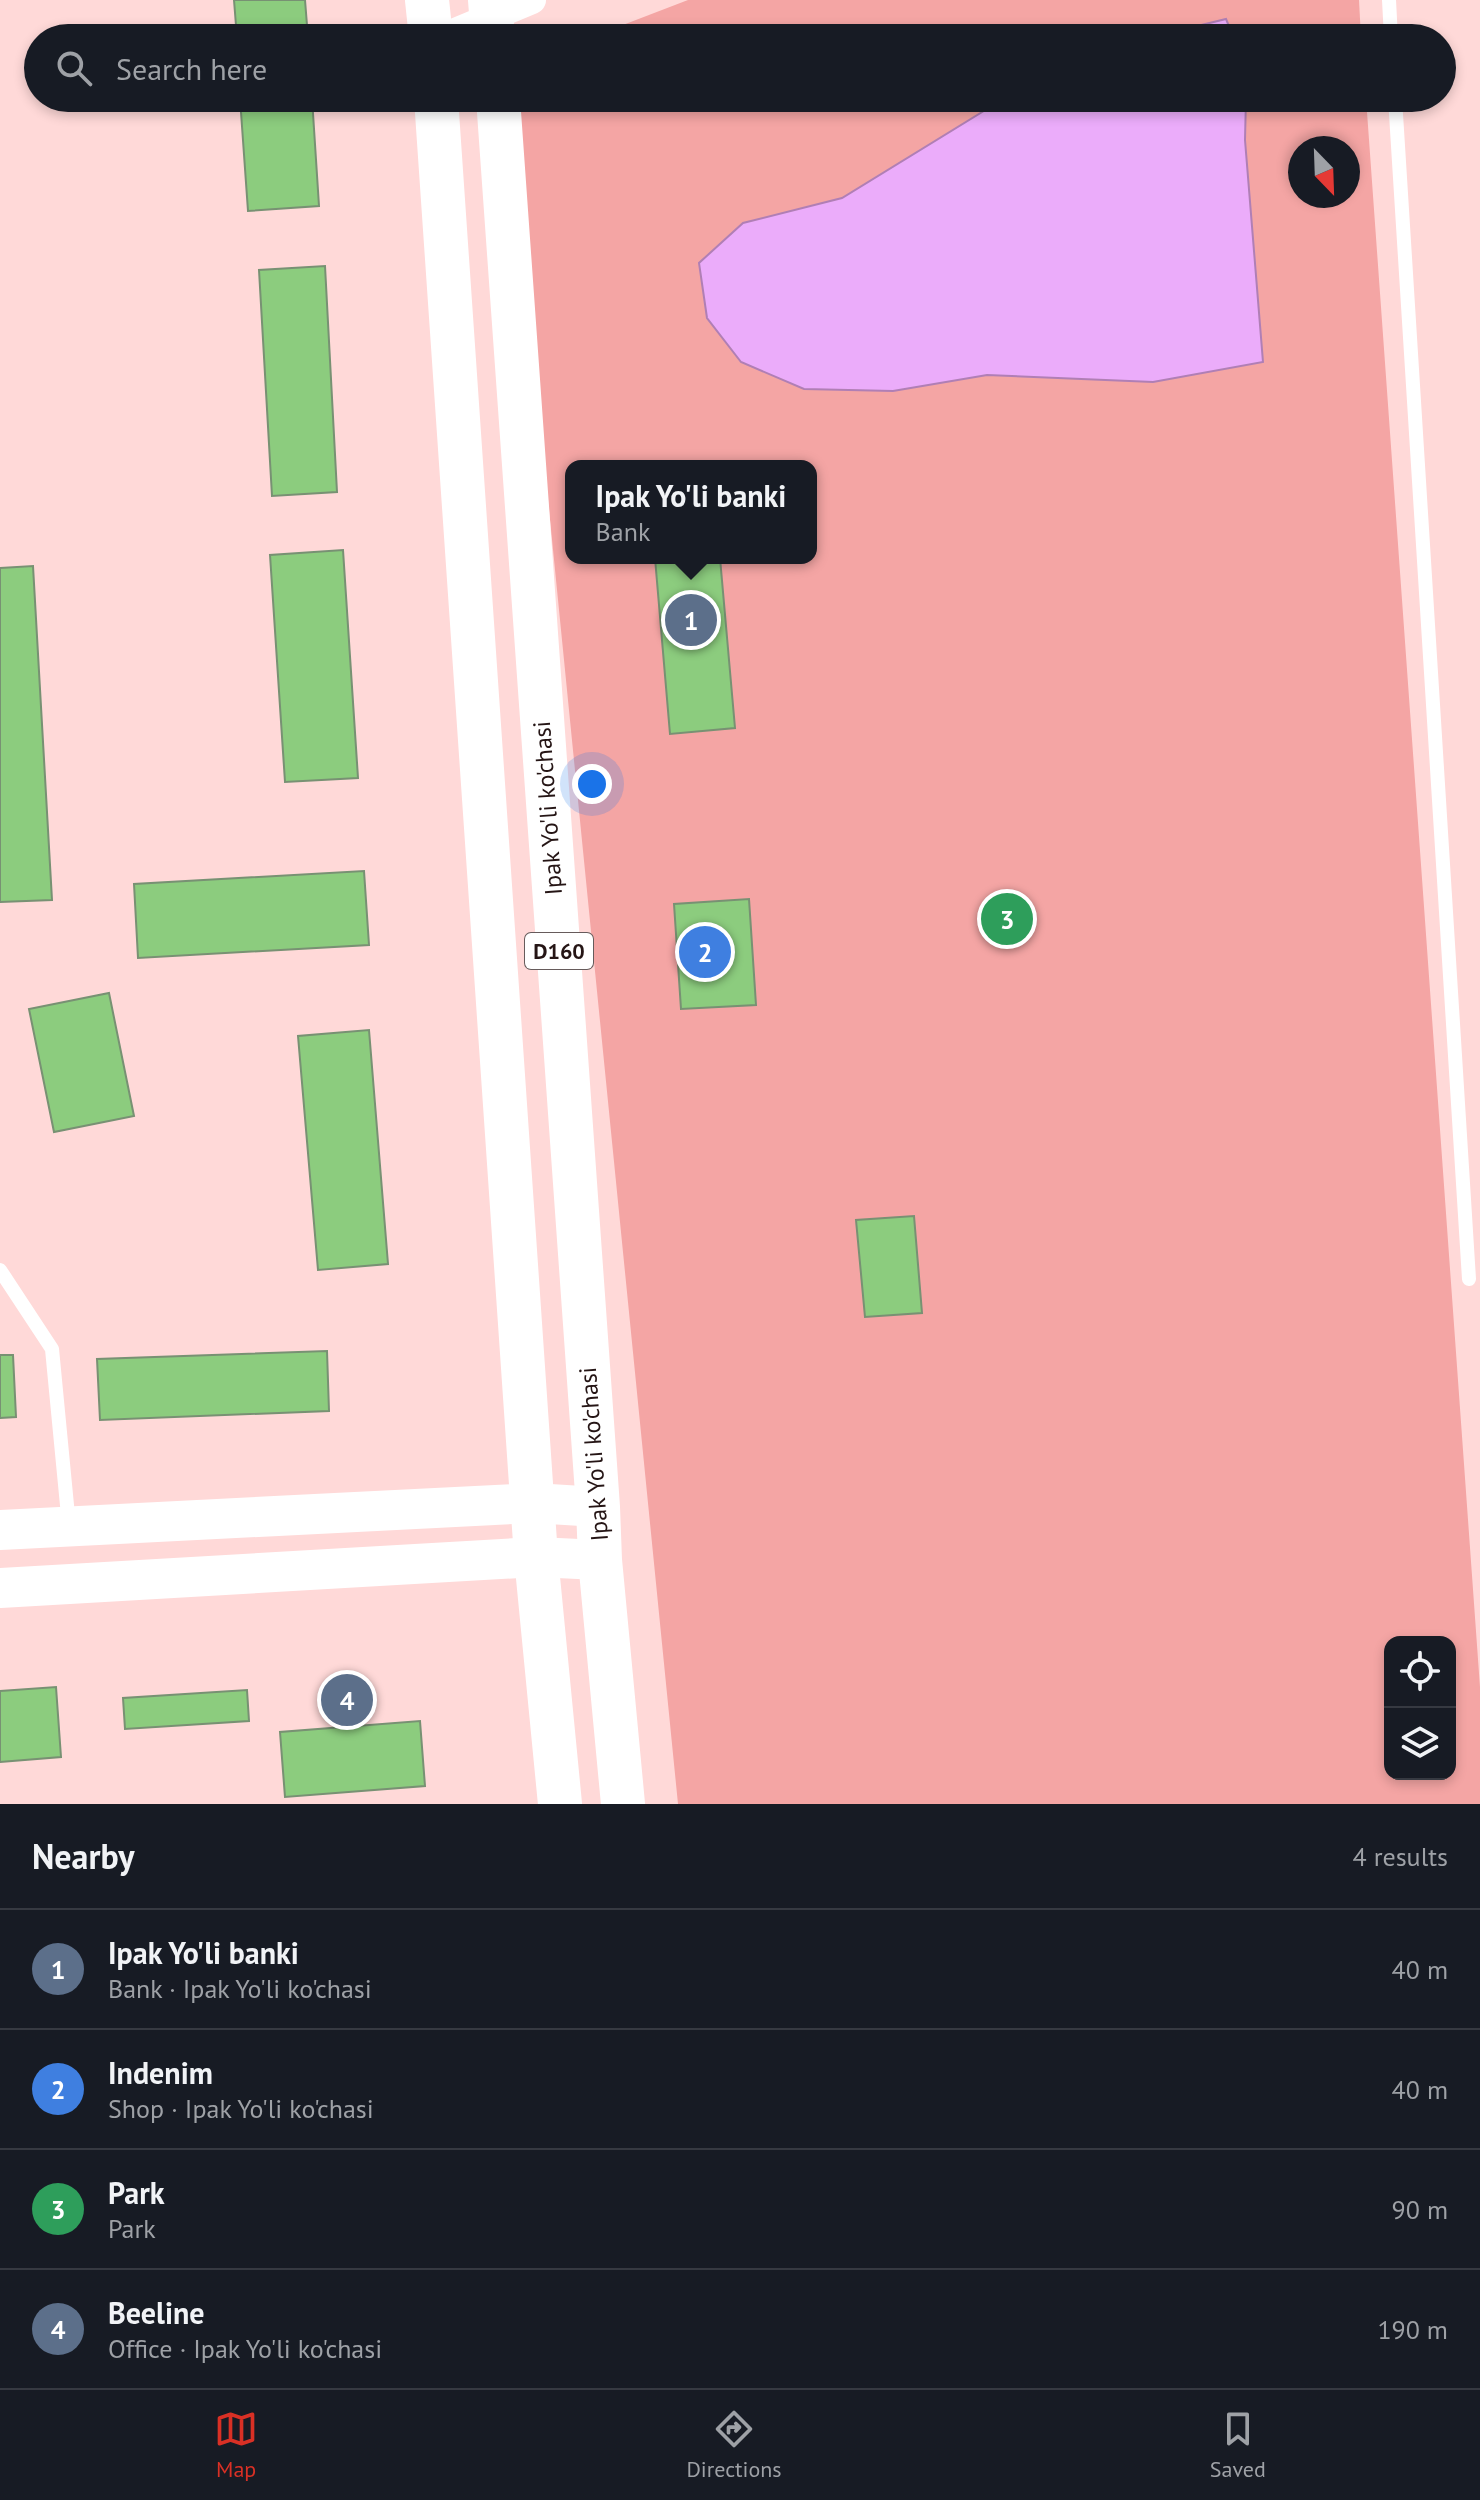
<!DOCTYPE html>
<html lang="en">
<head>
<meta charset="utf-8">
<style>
	body { margin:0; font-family:"PT Sans",sans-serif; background:#20242c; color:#f1f3f6 }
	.controls { position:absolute; right:24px; bottom:24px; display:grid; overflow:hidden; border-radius:16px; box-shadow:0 4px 12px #0003 }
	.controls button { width:72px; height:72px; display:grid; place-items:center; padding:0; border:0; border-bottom:2px solid #363941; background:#171b24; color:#f1f3f6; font:40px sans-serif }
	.compass { position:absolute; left:1288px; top:136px; width:72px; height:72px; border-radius:50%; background:#171b24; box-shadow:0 4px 12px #0003; rotate:157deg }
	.you { position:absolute; left:592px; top:784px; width:28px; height:28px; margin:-20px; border:6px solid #fff; border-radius:50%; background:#1a73e8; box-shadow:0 0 0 12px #1a73e833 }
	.badge { display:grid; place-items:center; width:52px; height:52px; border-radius:50%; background:#d93025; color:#fff; font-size:26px; font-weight:700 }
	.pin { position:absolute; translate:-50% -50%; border:4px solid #fff; box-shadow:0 2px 8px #0006 }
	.popup { position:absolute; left:565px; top:460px; width:252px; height:104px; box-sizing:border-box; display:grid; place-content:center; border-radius:16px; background:#171b24; filter:drop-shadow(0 2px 6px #0005); font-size:26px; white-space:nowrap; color:#9ea1a6 }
	.popup b { font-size:30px; color:#f1f3f6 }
	.popup::after { content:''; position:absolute; left:50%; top:100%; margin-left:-16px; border:16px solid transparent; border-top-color:#171b24 }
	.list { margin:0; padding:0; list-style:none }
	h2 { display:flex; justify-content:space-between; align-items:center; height:104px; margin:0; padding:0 32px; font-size:34px }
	h2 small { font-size:26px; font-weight:400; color:#9ea1a6 }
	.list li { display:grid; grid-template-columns:52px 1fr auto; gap:24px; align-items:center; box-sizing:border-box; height:120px; padding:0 32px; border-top:2px solid #363941 }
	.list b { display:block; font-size:30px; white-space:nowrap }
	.list p { margin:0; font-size:26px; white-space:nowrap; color:#9ea1a6 }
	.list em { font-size:26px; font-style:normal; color:#9ea1a6 }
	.icon { flex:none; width:44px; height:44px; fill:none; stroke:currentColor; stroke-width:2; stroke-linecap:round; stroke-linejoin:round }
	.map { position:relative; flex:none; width:1480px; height:1804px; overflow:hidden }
	.search { position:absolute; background:#171b24; box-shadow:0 4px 12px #0003; left:24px; right:24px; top:24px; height:88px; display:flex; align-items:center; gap:20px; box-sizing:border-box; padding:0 28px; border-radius:44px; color:#9ea1a6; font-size:30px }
	.sheet { height:584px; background:#171b24 }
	nav { display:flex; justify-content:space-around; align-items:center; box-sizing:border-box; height:112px; border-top:2px solid #363941; background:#171b24; font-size:22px; color:#9ea1a6 }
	nav a { display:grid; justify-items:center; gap:4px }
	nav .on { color:#d93025 }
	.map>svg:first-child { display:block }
</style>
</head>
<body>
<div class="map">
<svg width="1480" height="1804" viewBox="0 0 1480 1804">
	<rect width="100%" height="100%" fill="#ffd9d8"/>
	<g fill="#f4a5a4" fill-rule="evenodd">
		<path d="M688 0H1359L1361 38H589Z"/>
		<path d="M508 98H1366L1480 1687V1804H678ZM1300 148H1348V196H1300ZM571 466H811V558H571ZM1390 1642H1450V1774H1390Z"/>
	</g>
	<g fill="#ebacfa" stroke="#b07fb5" stroke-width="2">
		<path d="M1226 19 1234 38H1148Z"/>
		<path d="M1005 98H1246L1245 140 1263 362 1153 382 987 375 893 391 804 389 741 362 707 318 699 263 743 223 842 198Z"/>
	</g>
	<g fill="#8ccc7e" stroke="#789173" stroke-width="2">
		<path d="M234 0H305L308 38H237Z"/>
		<path d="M240 98H312L319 206 248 211Z"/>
		<path d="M325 266 337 492 272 496 259 270Z"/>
		<path d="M343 550 358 778 285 782 270 555Z"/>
		<path d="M655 558H720L735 728 670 734Z"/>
		<path d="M33 566 52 900 0 902V568Z"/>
		<path d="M364 871 369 945 138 958 134 884Z"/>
		<path d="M749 899 756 1005 681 1009 674 904Z"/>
		<path d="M109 993 134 1116 54 1132 29 1009Z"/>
		<path d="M369 1030 388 1264 318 1270 298 1036Z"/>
		<path d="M914 1216 922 1313 865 1317 856 1220Z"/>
		<path d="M327 1351 329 1411 100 1420 97 1359Z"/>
		<path d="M0 1355H13L16 1417 0 1418Z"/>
		<path d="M56 1687 61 1757 0 1762V1691Z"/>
		<path d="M247 1690 249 1721 125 1729 123 1698Z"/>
		<path d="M420 1721 425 1786 285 1797 280 1732Z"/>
	</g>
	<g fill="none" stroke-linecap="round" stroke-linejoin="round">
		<g stroke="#fff" stroke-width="14">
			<path d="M1389 0 1391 38"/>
			<path d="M1395 98 1469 1279"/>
			<path d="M0 1270 52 1349 69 1526"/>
		</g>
		<path stroke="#fff" stroke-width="28" d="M441 38 532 0"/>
		<g stroke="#fff" stroke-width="40">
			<path d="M0 1530 533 1503 598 1507"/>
			<path d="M0 1588 536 1557 600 1560"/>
		</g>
		<g stroke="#fff" stroke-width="44">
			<path d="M427 0 431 38"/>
			<path d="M490 0 493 38"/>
			<path d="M436 98 536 1557 560 1804"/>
			<path d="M498 98 598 1507 600 1560 623 1804"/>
		</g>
	</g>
	<g text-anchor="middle" stroke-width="6" stroke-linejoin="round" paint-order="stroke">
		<rect fill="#fff" stroke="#665b5b" stroke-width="2" x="525" y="933" width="68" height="36" rx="6"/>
		<g font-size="22" font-weight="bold" fill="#251515">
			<text x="559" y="959">D160</text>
		</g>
		<g font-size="24" fill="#251515" stroke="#fff">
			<text transform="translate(548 808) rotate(-94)" y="8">Ipak Yo'li ko'chasi</text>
			<text transform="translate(594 1454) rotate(-94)" y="8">Ipak Yo'li ko'chasi</text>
		</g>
	</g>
</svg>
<div class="controls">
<button><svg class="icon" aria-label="locate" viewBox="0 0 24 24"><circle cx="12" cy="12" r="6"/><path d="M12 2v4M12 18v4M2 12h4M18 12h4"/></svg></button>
<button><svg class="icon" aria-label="layers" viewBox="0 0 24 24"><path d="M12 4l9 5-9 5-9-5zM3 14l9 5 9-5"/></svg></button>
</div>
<svg class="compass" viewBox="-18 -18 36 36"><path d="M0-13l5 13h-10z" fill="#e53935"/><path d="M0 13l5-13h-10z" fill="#9ea1a6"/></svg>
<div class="you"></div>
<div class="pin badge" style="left:691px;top:620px;background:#5c6f8a">1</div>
<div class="popup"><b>Ipak Yo'li banki</b>Bank</div>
<div class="pin badge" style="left:705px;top:952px;background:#3f7fe0">2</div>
<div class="pin badge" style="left:1007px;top:919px;background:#2e9e5b">3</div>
<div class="pin badge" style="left:347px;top:1700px;background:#5c6f8a">4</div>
<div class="search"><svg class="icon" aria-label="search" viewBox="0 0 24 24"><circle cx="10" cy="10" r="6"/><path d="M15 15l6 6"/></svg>Search here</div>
</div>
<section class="sheet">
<h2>Nearby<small>4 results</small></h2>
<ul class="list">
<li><span class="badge" style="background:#5c6f8a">1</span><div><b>Ipak Yo'li banki</b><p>Bank · Ipak Yo'li ko'chasi</p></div><em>40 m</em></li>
<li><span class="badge" style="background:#3f7fe0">2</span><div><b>Indenim</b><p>Shop · Ipak Yo'li ko'chasi</p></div><em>40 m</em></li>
<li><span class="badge" style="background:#2e9e5b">3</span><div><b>Park</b><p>Park</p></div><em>90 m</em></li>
<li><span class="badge" style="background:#5c6f8a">4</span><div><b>Beeline</b><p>Office · Ipak Yo'li ko'chasi</p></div><em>190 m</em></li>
</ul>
</section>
<nav>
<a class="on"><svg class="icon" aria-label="map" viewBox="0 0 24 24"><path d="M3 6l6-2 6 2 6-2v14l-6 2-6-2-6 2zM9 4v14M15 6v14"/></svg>Map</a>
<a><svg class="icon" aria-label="directions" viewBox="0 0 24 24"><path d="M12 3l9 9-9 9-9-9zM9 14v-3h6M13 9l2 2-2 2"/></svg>Directions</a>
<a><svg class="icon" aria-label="saved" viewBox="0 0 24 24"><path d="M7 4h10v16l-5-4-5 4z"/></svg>Saved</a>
</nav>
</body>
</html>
